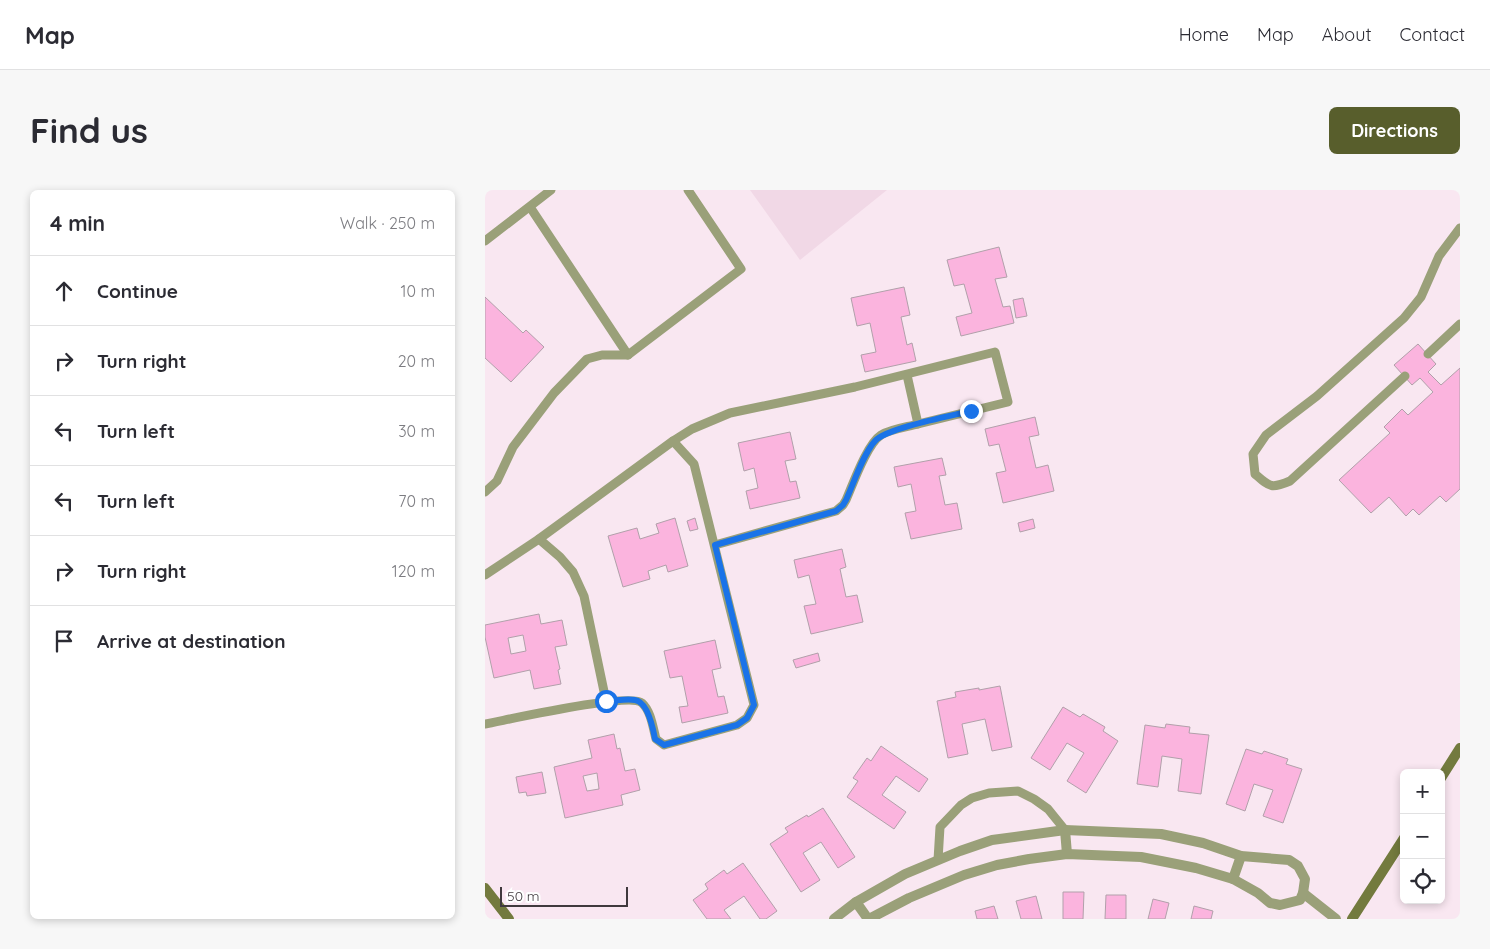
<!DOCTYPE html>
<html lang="en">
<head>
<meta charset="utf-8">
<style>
	body { margin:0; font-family:Quicksand,sans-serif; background:#f7f7f7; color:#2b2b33 }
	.controls { position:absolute; right:15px; bottom:15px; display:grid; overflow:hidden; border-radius:8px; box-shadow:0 2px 8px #0003 }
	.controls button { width:45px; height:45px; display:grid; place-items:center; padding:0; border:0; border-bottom:1px solid #e1e1e2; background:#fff; color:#2b2b33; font:25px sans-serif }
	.scale { position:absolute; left:15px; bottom:12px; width:128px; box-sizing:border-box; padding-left:5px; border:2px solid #40393d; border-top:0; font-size:14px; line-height:18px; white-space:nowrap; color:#40393d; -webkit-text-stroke:4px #fff; paint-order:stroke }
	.stop { position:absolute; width:15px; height:15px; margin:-11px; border:4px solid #1a73e8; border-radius:50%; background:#fff }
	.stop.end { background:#1a73e8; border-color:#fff; box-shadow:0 1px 5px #0008 }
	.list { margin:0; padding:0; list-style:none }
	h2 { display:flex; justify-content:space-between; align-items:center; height:65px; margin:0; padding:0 20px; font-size:21px }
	h2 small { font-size:16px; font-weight:400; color:#7c7c81 }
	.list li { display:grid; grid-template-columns:32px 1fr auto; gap:15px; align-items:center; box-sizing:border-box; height:70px; padding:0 20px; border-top:1px solid #e1e1e2 }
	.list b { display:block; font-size:19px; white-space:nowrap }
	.list em { font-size:16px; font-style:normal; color:#7c7c81 }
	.icon { flex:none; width:28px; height:28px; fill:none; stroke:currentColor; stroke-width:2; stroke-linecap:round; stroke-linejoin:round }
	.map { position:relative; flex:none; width:975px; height:729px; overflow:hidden; border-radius:8px }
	header { display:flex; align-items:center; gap:30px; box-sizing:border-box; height:70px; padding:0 25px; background:#fff; border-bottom:1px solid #e1e1e2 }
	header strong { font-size:24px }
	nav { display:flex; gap:28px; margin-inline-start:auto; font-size:18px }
	.intro { display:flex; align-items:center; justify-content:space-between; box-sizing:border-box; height:120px; padding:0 30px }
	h1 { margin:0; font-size:35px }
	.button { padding:12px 22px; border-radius:8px; background:#585e2c; color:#fff; font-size:18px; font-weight:700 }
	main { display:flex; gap:30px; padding:0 30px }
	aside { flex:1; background:#fff; border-radius:8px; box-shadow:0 2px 8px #0003 }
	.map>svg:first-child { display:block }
</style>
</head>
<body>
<header>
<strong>Map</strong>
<nav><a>Home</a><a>Map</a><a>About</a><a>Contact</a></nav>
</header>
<div class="intro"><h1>Find us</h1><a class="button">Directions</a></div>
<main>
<aside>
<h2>4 min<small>Walk · 250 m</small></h2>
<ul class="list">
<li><svg class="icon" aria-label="ahead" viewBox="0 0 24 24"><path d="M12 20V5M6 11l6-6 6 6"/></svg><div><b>Continue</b></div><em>10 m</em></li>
<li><svg class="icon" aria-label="right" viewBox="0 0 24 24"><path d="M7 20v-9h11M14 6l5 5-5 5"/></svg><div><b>Turn right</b></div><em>20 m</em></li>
<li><svg class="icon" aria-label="left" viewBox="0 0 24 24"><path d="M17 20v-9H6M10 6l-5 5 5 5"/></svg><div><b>Turn left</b></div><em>30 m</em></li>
<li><svg class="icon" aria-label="left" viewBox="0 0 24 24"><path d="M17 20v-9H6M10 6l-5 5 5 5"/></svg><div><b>Turn left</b></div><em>70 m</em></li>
<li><svg class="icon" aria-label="right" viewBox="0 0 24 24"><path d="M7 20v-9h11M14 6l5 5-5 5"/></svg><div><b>Turn right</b></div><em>120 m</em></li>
<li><svg class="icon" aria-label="arrive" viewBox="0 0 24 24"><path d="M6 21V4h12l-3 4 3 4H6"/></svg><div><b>Arrive at destination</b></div></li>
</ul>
</aside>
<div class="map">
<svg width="975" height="729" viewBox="0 0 975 729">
	<rect width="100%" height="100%" fill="#f9e7f1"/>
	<path fill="#f1d8e6" d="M265 0H402L315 70Z"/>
	<g fill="#fbb4de" stroke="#b1a0aa" fill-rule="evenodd">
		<path d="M514 57 522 87 510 89 518 117 525 116 529 133 476 146 471 127 487 123 479 94 469 96 462 70Z"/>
		<path d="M419 97 425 125 416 127 422 155 427 153 431 171 380 182 376 165 391 162 385 133 372 136 366 108Z"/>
		<path d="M0 107 38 143 41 140 59 157 26 192 0 168Z"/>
		<path d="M538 108 542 126 531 128 528 110Z"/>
		<path d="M933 154 951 174 943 182 956 195 975 178V299L961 312 955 306 934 325 928 319 921 326 904 307 886 323 854 290 905 243 899 237 917 219 923 225 948 202 935 188 927 195 909 175Z"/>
		<path d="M550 227 554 245 544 247 551 278 563 275 569 301 518 313 511 283 521 281 514 254 504 256 500 239Z"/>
		<path d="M305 242 311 269 300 271 305 292 311 291 315 308 265 319 261 301 273 298 269 278 259 281 253 253Z"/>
		<path d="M457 268 461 285 454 286 460 315 472 313 477 339 426 349 420 323 431 321 426 294 413 297 409 277Z"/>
		<path d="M190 328 203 376 183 382 181 375 163 381 165 389 138 397 123 346 152 338 155 349 174 343 171 334Z"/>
		<path d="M210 328 213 339 205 341 202 331Z"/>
		<path d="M548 329 550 338 535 342 533 333Z"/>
		<path d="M357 359 361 377 355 379 361 407 372 405 378 432 326 444 319 416 331 414 324 385 313 388 309 370Z"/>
		<path d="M54 424 56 434 77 430 82 455 70 457 75 479 73 480 76 494 49 499 45 480 9 488 0 447V435ZM38 445 41 461 26 464 23 448Z"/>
		<path d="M230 450 236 478 227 480 233 507 239 506 243 523 197 533 194 517 203 516 197 486 185 488 179 461Z"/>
		<path d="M333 463 335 471 311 478 308 470Z"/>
		<path d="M515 496 527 557 507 561 500 529 477 534 483 564 463 568 452 511 471 507 470 502 494 498V500Z"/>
		<path d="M578 517 595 527 598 524 620 537 618 541 633 551 601 603 582 591 599 563 582 553 565 580 546 568Z"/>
		<path d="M681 534 705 537 704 543 724 545 716 604 693 601 697 569 677 566 673 597 652 594 660 535 680 538Z"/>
		<path d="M129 544 132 559 135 558 140 581 150 579 155 600 136 605 138 615 80 628 69 577 107 568 103 550ZM112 583 114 599 102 601 98 586Z"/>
		<path d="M396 556 443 589 434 602 411 586 397 605 421 622 409 639 362 607 373 591 368 588 382 568 386 571Z"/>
		<path d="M761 559 777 564 779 561 803 569 801 574 817 579 798 633 778 626 788 600 769 594 760 621 741 614Z"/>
		<path d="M57 582 61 603 42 606 41 602 34 603 31 587Z"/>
		<path d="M338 618 370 667 353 678 336 652 318 663 335 690 316 702 285 654 303 642 300 638 322 625 323 627Z"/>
		<path d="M258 673 292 721 281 729H275L259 706 239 720 246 729H222L208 710 223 699 220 694 239 680 242 684Z"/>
		<path d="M578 702H599L598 729H578Z"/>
		<path d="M621 705H641V729H620Z"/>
		<path d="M551 706 557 729H536L531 711Z"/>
		<path d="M668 709 684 713 680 729H663Z"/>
		<path d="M509 716 513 729H492L490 721Z"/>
		<path d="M709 716 728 721 726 729H706Z"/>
	</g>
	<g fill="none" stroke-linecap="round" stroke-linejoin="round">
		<g stroke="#9aa079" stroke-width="9">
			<path d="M45 17 143 165"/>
			<path d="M0 51 66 0"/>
			<path d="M943 164 975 134"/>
			<path d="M920 186 805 291C786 299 785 297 770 284L768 264 781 245 832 206 919 128 936 107 954 66 975 38"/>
			<path d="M0 302 12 291 28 257 69 203 102 169 117 165H143L256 79 203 0"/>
			<path d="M54 349 75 367 88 382 99 406 121 511"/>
			<path d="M230 355 351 321 358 315 361 310C368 294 382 254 396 245 406 239 422 237 433 234"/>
			<path d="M0 385 54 349 188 251 207 239 245 223 370 197 510 162 523 212 433 234 422 185"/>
			<path d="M0 534C22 530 145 502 157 513 166 521 168 538 171 549L179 555 252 535 262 528 269 515 209 274 188 251"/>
			<path d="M453 670 455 637 476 615 487 608 504 603 533 601 549 609 563 619 580 640"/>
		</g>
		<g stroke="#9aa079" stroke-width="10">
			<path d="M580 640 582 664"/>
			<path d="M748 689 756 666"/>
			<path d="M818 703 851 729"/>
			<path d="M371 712 383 729"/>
			<path d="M349 729 371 712 420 684 475 661 507 650 580 640 676 644 718 653 756 666 804 670 813 676 820 689 818 703 815 710 795 715 785 713 773 703 748 689 711 678 656 667 582 664 544 669 512 675 479 685 424 708 384 729"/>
		</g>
		<g stroke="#737a3e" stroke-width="10">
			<path d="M956 588 975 558"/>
			<path d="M0 698 24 729"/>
			<path d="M867 729 919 648"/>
		</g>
	</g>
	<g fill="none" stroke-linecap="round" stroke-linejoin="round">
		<path stroke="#1a73e8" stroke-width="6" d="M121 511C130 511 142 508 150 510 163 512 168 538 170 549L179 555 252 535 262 528 269 515 230 355 351 321 358 315 361 310C369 293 378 264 390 251 402 238 466 226 486 221"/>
	</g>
</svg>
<div class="controls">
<button>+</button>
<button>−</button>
<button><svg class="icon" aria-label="locate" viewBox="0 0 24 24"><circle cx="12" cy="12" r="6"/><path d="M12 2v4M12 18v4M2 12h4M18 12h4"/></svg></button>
</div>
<div class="scale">50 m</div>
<div class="stop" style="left:121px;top:511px"></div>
<div class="stop end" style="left:486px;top:221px"></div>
</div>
</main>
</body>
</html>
